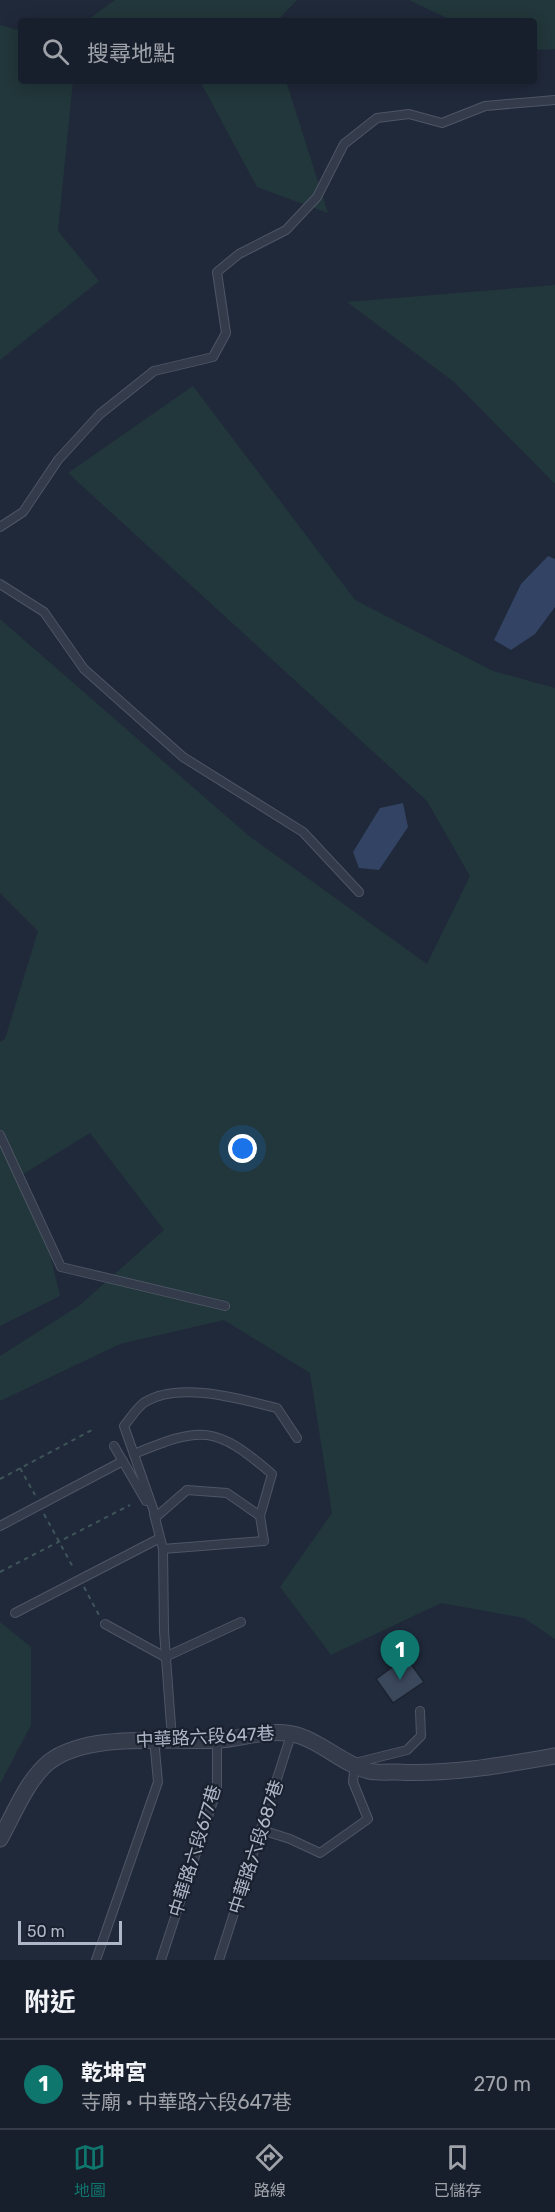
<!DOCTYPE html>
<html lang="zh-TW">
<head>
<meta charset="utf-8">
<style>
	body { margin:0; font-family:Rubik,"Noto Sans TC",sans-serif; background:#212734; color:#f1f3f6 }
	.scale { position:absolute; left:18px; bottom:15px; width:104px; box-sizing:border-box; padding-left:6px; border:3px solid #aeb6c7; border-top:0; font-size:16px; line-height:21px; white-space:nowrap; color:#aeb6c7; -webkit-text-stroke:4px #19212f; paint-order:stroke }
	.you { position:absolute; left:243px; top:1149px; width:21px; height:21px; margin:-15px; border:4px solid #fff; border-radius:50%; background:#1a73e8; box-shadow:0 0 0 9px #1a73e833 }
	.badge { display:grid; place-items:center; width:39px; height:39px; border-radius:50%; background:#0f766e; color:#fff; font-size:20px; font-weight:700 }
	.pin { position:absolute; translate:-50% -50px; filter:drop-shadow(0 2px 3px #0008) }
	.pin::after { content:''; position:absolute; top:32px; width:21px; height:18px; background:inherit; clip-path:polygon(0 0,100% 0,50% 100%) }
	.list { margin:0; padding:0; list-style:none }
	h2 { display:flex; justify-content:space-between; align-items:center; height:78px; margin:0; padding:0 24px; font-size:26px }
	h2 small { font-size:20px; font-weight:400; color:#9fa2a9 }
	.list li { display:grid; grid-template-columns:39px 1fr auto; gap:18px; align-items:center; box-sizing:border-box; height:90px; padding:0 24px; border-top:2px solid #363d48 }
	.list b { display:block; font-size:22px; white-space:nowrap }
	.list p { margin:0; font-size:20px; white-space:nowrap; color:#9fa2a9 }
	.list em { font-size:20px; font-style:normal; color:#9fa2a9 }
	.icon { flex:none; width:33px; height:33px; fill:none; stroke:currentColor; stroke-width:2; stroke-linecap:round; stroke-linejoin:round }
	.map { position:relative; flex:none; width:555px; height:1960px; overflow:hidden }
	.search { position:absolute; background:#181f2c; box-shadow:0 3px 15px #0003; left:18px; right:18px; top:18px; height:66px; display:flex; align-items:center; gap:15px; box-sizing:border-box; padding:0 21px; border-radius:6px; color:#9fa2a9; font-size:22px }
	.sheet { height:168px; background:#181f2c }
	nav { display:flex; justify-content:space-around; align-items:center; box-sizing:border-box; height:84px; border-top:2px solid #363d48; background:#181f2c; font-size:16px; color:#9fa2a9 }
	nav a { display:grid; justify-items:center; gap:3px }
	nav .on { color:#0f766e }
	.map>svg:first-child { display:block }
</style>
</head>
<body>
<div class="map">
<svg width="555" height="1960" viewBox="0 0 555 1960">
	<rect width="100%" height="100%" fill="#20293a"/>
	<g fill="#22373b">
		<path d="M115 0H297L277 21H86Z"/>
		<path d="M409 0H555V49L534 50V21H453Z"/>
		<path d="M0 25 21 31V81H73L58 231 99 281 0 360Z"/>
		<path d="M200 81H286L328 213 257 187Z"/>
		<path d="M555 285V484L454 382 347 302Z"/>
		<path d="M193 386 355 600 493 671 555 688V1639L524 1618 441 1603 331 1655 280 1587 332 1513 310 1373 224 1320 120 1344 0 1401V1356L80 1305 164 1230 90 1133 20 1176 43 1225 60 1296 0 1326V1042L5 1039 38 931 0 893V619L249 836 427 964 470 876 427 801 68 473Z"/>
		<path d="M0 1622 31 1647V1725L0 1784Z"/>
	</g>
	<g fill="#324363">
		<path d="M548 556 555 559V607L535 634 511 650 494 640 521 584Z"/>
		<path d="M403 803 408 827 379 870 359 868 353 852 380 808Z"/>
	</g>
	<path fill="#3b475b" stroke="#1b2331" stroke-width="1.5" d="M406 1657 424 1682 393 1703 376 1679Z"/>
	<g fill="none" stroke-linecap="round" stroke-linejoin="round">
		<g stroke="#4e5665" stroke-width="10">
			<g id="service">
				<path d="M0 527 23 512 58 460 100 414 154 371 213 357 226 333 217 272 239 254 286 230 317 197 344 144 377 118 409 114 442 123 485 106 555 100"/>
				<path d="M0 584 44 612 84 669 183 757 303 832 359 892"/>
				<path d="M0 1135 61 1267 225 1306"/>
				<path d="M114 1446 146 1501"/>
				<path d="M134 1454C202 1426 215 1425 272 1474L260 1516 264 1541 163 1549"/>
				<path d="M154 1514 163 1549 164 1631 172 1739"/>
				<path d="M260 1516 227 1493 187 1490 156 1517 124 1426C130 1419 137 1407 145 1402 179 1381 240 1399 277 1408L297 1438"/>
				<path d="M0 1526 123 1461"/>
				<path d="M15 1613 160 1538"/>
				<path d="M105 1624 165 1657 241 1622"/>
				<path d="M262 1830 290 1839 320 1853 368 1819 353 1782 355 1763 407 1750 421 1736 420 1711"/>
				<path d="M96 1960 158 1782 154 1739"/>
				<path d="M161 1960 217 1789V1740"/>
				<path d="M219 1960 291 1735"/>
			</g>
		</g>
		<g stroke="#4e5665" stroke-width="17">
			<path id="minor" d="M0 1839C14 1814 27 1780 49 1762 89 1731 171 1743 219 1740 245 1738 274 1727 300 1736 324 1744 345 1765 369 1771 377 1773 388 1772 397 1772 450 1775 503 1765 555 1756"/>
		</g>
		<g stroke="#3f5459" stroke-width="2" stroke-dasharray="4.5 4.5" stroke-linecap="butt">
			<path d="M20 1468 35 1495"/>
			<path d="M0 1479 92 1430"/>
			<path d="M44 1514 74 1569"/>
			<path d="M0 1572 130 1505"/>
			<path d="M84 1587 100 1617"/>
		</g>
		<use href="#service" stroke="#343b4b" stroke-width="8"/>
		<use href="#minor" stroke="#343b4b" stroke-width="15"/>
	</g>
	<g text-anchor="middle" stroke-width="4.5" stroke-linejoin="round" paint-order="stroke">
		<g font-size="18" fill="#aeb6c7" stroke="#19212f">
			<text transform="translate(205 1737) rotate(-3)" y="6">中華路六段647巷</text>
			<text transform="translate(256 1847) rotate(-72)" y="6">中華路六段687巷</text>
			<text transform="translate(195 1851) rotate(-73)" y="6">中華路六段677巷</text>
		</g>
	</g>
</svg>
<div class="scale">50 m</div>
<div class="you"></div>
<div class="pin badge" style="left:400px;top:1680px">1</div>
<div class="search"><svg class="icon" aria-label="search" viewBox="0 0 24 24"><circle cx="10" cy="10" r="6"/><path d="M15 15l6 6"/></svg>搜尋地點</div>
</div>
<section class="sheet">
<h2>附近<small></small></h2>
<ul class="list">
<li><span class="badge">1</span><div><b>乾坤宮</b><p>寺廟 · 中華路六段647巷</p></div><em>270 m</em></li>
</ul>
</section>
<nav>
<a class="on"><svg class="icon" aria-label="map" viewBox="0 0 24 24"><path d="M3 6l6-2 6 2 6-2v14l-6 2-6-2-6 2zM9 4v14M15 6v14"/></svg>地圖</a>
<a><svg class="icon" aria-label="directions" viewBox="0 0 24 24"><path d="M12 3l9 9-9 9-9-9zM9 14v-3h6M13 9l2 2-2 2"/></svg>路線</a>
<a><svg class="icon" aria-label="saved" viewBox="0 0 24 24"><path d="M7 4h10v16l-5-4-5 4z"/></svg>已儲存</a>
</nav>
</body>
</html>
